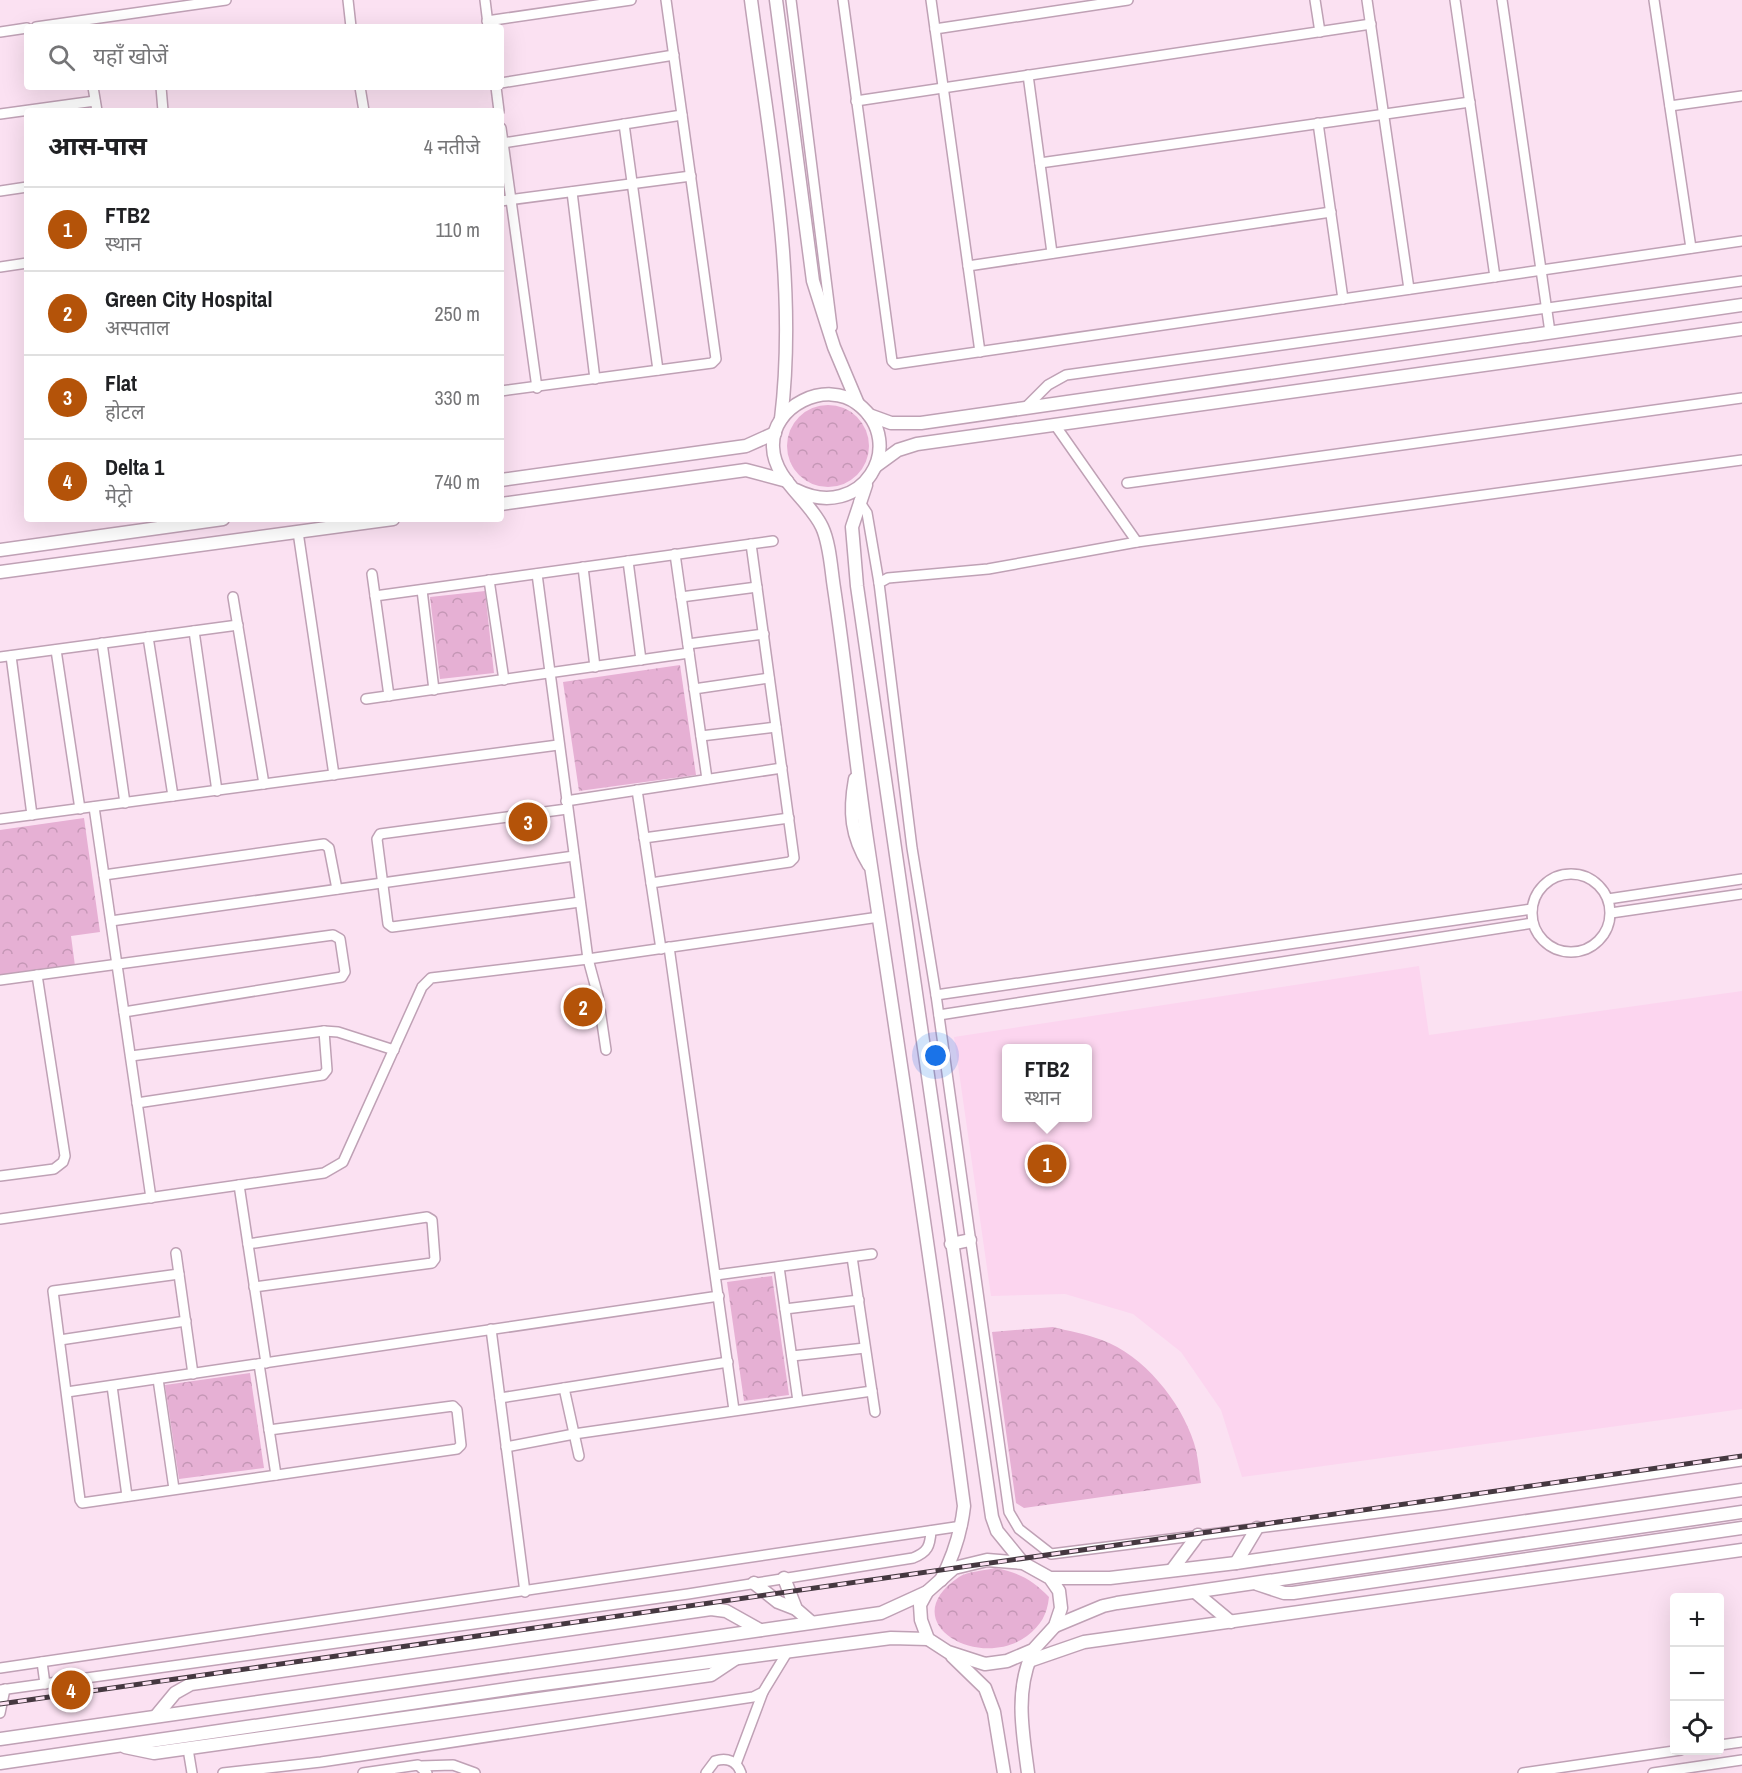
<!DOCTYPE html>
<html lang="hi">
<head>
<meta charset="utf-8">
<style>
	body { margin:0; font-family:"Archivo Narrow","Noto Sans Devanagari",sans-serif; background:#f2f2f2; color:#202124 }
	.controls { position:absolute; right:18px; bottom:18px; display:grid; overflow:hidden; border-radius:6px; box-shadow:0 6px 24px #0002 }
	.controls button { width:54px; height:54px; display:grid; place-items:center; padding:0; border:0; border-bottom:2px solid #e0e0e0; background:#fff; color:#202124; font:30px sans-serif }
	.you { position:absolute; left:936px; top:1056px; width:21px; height:21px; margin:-15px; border:4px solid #fff; border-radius:50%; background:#1a73e8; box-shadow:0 0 0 9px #1a73e833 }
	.badge { display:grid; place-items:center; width:39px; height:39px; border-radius:50%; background:#b45309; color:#fff; font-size:20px; font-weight:700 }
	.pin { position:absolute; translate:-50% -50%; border:3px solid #fff; box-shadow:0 2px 6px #0006 }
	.popup { position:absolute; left:1002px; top:1044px; width:90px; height:78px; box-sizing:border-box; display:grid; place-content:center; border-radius:6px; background:#fff; filter:drop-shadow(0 2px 4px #0005); font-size:20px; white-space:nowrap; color:#757577 }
	.popup b { font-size:22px; color:#202124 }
	.popup::after { content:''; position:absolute; left:50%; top:100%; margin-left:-12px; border:12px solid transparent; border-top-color:#fff }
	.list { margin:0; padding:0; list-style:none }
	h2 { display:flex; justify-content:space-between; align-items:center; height:78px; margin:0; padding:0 24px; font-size:26px }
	h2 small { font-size:20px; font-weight:400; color:#757577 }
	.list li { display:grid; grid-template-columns:39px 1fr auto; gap:18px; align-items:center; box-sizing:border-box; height:84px; padding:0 24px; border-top:2px solid #e0e0e0 }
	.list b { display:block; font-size:22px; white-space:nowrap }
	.list p { margin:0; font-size:20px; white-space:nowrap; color:#757577 }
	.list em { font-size:20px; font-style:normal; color:#757577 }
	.icon { flex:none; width:33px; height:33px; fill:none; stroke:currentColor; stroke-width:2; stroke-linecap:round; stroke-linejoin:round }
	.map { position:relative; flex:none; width:1742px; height:1773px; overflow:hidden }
	.search { position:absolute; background:#fff; box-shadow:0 6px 24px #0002; left:24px; top:24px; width:480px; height:66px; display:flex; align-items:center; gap:15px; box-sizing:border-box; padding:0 21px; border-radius:6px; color:#757577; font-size:22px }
	.panel { position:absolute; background:#fff; box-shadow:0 6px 24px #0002; left:24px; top:108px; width:480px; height:414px; border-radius:6px }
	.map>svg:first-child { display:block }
</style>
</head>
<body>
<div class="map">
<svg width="1742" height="1773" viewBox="0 0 1742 1773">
	<defs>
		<pattern id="park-crowns" width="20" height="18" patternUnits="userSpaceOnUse" patternTransform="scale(1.5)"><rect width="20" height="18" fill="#e6b0d4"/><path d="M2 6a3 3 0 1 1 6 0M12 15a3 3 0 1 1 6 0" fill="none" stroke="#c597b6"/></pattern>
	</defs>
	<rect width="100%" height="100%" fill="#fbe1f2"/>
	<path fill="#fcd5ef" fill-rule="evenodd" d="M1419 966 1429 1035 1742 991V1409L1242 1477 1221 1410 1181 1352 1133 1314 1065 1294 991 1296 954 1037ZM1006 1048H1088V1118H1006Z"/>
	<g fill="url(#park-crowns)">
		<circle cx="828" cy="446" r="41"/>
		<path d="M485 591 494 673 440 679 430 597Z"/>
		<path d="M680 665 696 775 579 791 563 682Z"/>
		<path d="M84 818 100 932 71 936 75 966 0 976V830Z"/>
		<path d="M772 1276 789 1395 744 1401 727 1282Z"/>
		<path d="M1053 1327C1069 1331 1086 1334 1102 1340 1143 1355 1181 1401 1194 1443 1198 1455 1199 1470 1201 1483L1024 1508 1016 1503 992 1332Z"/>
		<path d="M250 1373 264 1468 179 1479 165 1385Z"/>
		<path d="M995 1568C1018 1572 1033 1580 1049 1597 1047 1615 1041 1625 1027 1636 979 1672 892 1622 959 1577 968 1571 984 1571 995 1568Z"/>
	</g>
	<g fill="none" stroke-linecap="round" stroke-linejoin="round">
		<g stroke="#bfa1b5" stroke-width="12">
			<g id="minor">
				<path d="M348 0 351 27"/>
				<path d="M485 0 488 24"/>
				<path d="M791 0 832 327"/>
				<path d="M843 0 892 361 895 364 1742 241"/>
				<path d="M931 0 980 352"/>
				<path d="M1315 0 1320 32"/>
				<path d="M1367 0 1409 289"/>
				<path d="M1455 0 1495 277"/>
				<path d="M1502 0 1550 332"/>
				<path d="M1654 0 1691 248"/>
				<path d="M487 21 631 0"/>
				<path d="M36 27 226 0"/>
				<path d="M935 29 1128 0"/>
				<path d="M0 32 27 28"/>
				<path d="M1028 75 1052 253"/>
				<path d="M501 83 674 55"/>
				<path d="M93 87 97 111"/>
				<path d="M161 87 163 111"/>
				<path d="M360 87 364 111"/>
				<path d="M496 87 499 111"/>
				<path d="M856 101 1371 24"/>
				<path d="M1670 106 1742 96"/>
				<path d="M0 114 95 101"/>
				<path d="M1318 123 1343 299"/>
				<path d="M624 124 658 370"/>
				<path d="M501 128 537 388"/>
				<path d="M503 143 682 115"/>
				<path d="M1040 163 1470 102"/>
				<path d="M0 191 27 187"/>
				<path d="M572 192 595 379"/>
				<path d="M501 201 691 176"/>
				<path d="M968 266 1331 212"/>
				<path d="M0 267 27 263"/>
				<path d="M501 391 712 363 716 359 666 0"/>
				<path d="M1027 406 1048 385 1066 375 1742 281"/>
				<path d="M1055 425 1137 542"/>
				<path d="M1742 460 1137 542 988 569 888 578 879 583 912 848 936 995 1009 1512 1019 1529 1051 1554 1442 1505 1742 1461"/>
				<path d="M1127 483 1742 398"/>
				<path d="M859 501 867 513 879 583"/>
				<path d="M298 532 334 775"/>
				<path d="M675 554 707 779"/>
				<path d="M628 561 641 660"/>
				<path d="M583 567 595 667"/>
				<path d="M372 574 389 696"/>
				<path d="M537 574 588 959 598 996 606 1050"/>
				<path d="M489 580 504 680"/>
				<path d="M422 590 434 690"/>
				<path d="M375 596 773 541"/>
				<path d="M233 597 264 784"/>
				<path d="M681 597 757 587"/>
				<path d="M194 631 217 791"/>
				<path d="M148 637 173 796"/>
				<path d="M102 643 125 803"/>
				<path d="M688 644 764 634"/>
				<path d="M56 650 80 809"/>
				<path d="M11 656 32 815"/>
				<path d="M0 657 238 625"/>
				<path d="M694 689 769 678"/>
				<path d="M366 699 689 653"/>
				<path d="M701 736 776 727"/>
				<path d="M637 790 661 949"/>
				<path d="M566 801 782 768"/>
				<path d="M94 807 151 1198"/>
				<path d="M567 809 380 834 377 839 388 924 392 927 580 902"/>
				<path d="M0 819 558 745"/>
				<path d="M644 838 789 818"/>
				<circle cx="1571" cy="913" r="39"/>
				<path d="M104 875 324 844 329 848 337 889"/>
				<path d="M651 883 790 862 794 858 751 544"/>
				<path d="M1608 899 1742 879"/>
				<path d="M1611 913 1742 894"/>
				<path d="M111 921 574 856"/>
				<path d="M669 947 734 1410"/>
				<path d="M0 980 333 935 340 939 345 972 342 977 124 1012"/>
				<path d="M936 995 1532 909"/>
				<path d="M939 1015 1533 923"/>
				<path d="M131 1056 324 1031 338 1032 394 1050"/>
				<path d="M137 1103 323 1075 327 1070 324 1031"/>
				<path d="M0 1176 54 1169 63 1162 65 1156 37 975"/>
				<path d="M239 1185 266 1363"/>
				<path d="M0 1219 324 1173 343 1162 422 987 431 978 588 959 879 917"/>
				<path d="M248 1244 427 1217 432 1220 435 1259 432 1263 254 1287"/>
				<path d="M176 1253 193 1374"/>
				<path d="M852 1257 875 1412"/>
				<path d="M779 1267 798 1401"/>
				<path d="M179 1274 53 1291 80 1500 82 1503 457 1449 461 1445 457 1410 453 1406 269 1430"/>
				<path d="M716 1275 872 1254"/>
				<path d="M785 1309 859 1300"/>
				<path d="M491 1329 525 1592"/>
				<path d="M60 1340 186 1321"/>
				<path d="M792 1356 865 1348"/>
				<path d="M259 1364 276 1475"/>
				<path d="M158 1379 174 1489"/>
				<path d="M112 1386 127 1496"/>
				<path d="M67 1392 719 1296"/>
				<path d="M500 1398 564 1388"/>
				<path d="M506 1447 574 1434 872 1391"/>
				<path d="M579 1456 564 1388 728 1362"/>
				<path d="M42 1662 45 1684"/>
				<path d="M0 1668 962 1526"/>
				<path d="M0 1690 688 1594 913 1558C928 1552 930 1546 931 1531"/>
				<path d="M0 1713 5 1689"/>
				<path d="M1720 1745 1742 1742"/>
				<path d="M188 1749 192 1773"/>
				<path d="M736 1764 763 1692"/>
				<path d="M420 1766 453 1765 475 1773"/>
				<path d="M223 1773 321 1762 753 1697 763 1692 788 1651"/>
				<path d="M363 1773 418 1765 427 1773"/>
				<path d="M706 1773 715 1761C727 1757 737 1761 741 1773"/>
				<path d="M1523 1773 1681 1750"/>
				<path d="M1653 1773 1742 1760"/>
			</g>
		</g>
		<g stroke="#bfa1b5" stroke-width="15">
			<g id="tertiary">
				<path d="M751 0C769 138 798 280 781 419"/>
				<path d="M776 0 813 281 834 347 858 404"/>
				<path d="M869 415 891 423H921L1742 305"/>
				<path d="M876 466 898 450 917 444 1742 329"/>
				<path d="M501 480 746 446 775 433"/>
				<path d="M866 485 852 527 857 586 992 1517 997 1531 1023 1563"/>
				<path d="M796 490C862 523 909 444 858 404 826 379 771 406 773 447 774 480 809 499 822 527 830 544 831 569 834 588 847 674 855 760 868 846 901 1066 935 1285 964 1506 961 1533 954 1555 941 1580"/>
				<path d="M501 504 746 470 787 481"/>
				<path d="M0 550 223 519"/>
				<path d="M0 572 393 519"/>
				<path d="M855 779C849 812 851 836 869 865"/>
				<path d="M951 1244 970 1240"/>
				<path d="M1236 1563 1257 1528"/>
				<path d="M1172 1570 1198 1535"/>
				<path d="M784 1578 796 1609 811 1622"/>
				<path d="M1050 1578 1059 1591 1061 1608 1055 1626 1033 1650 1007 1661 985 1664 948 1652 928 1639 921 1620 920 1605 927 1592 954 1568 987 1560 1023 1563 1050 1578H1110L1236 1563 1742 1490"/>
				<path d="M754 1583 778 1602 796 1609"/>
				<path d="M1257 1584 1284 1593H1293L1742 1528"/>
				<path d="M1195 1592 1231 1622"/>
				<path d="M1055 1626 1103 1606 1117 1603 1742 1512"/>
				<path d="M952 1656 985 1688 994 1712 1004 1773"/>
				<path d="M1029 1661 1084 1642 1742 1550"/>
				<path d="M156 1716 175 1693 191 1684 711 1609 726 1611 760 1630"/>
				<path d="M0 1739 881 1613 927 1592"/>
				<path d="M125 1747 154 1753 711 1675 735 1659"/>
				<path d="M0 1763 535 1685 891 1638 928 1639"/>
				<path d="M1028 1773C1023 1734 1015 1694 1031 1656"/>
			</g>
		</g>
		<use href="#minor" stroke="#fff" stroke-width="9"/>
		<use href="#tertiary" stroke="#fff" stroke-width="12"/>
		<g stroke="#453840" stroke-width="5">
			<path id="rail" d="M0 1704 1742 1456"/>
		</g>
		<use href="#rail" stroke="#fbe1f2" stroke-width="3" stroke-dasharray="9" stroke-linecap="butt"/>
	</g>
</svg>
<div class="controls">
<button>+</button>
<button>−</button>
<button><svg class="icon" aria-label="locate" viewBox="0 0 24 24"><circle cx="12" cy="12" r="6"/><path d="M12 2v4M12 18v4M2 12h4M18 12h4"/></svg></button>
</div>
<div class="you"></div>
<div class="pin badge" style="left:1047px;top:1164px">1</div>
<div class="popup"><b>FTB2</b>स्थान</div>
<div class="pin badge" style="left:583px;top:1007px">2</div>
<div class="pin badge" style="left:528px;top:822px">3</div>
<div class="pin badge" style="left:71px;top:1690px">4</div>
<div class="search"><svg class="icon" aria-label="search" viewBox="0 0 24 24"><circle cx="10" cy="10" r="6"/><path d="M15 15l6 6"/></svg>यहाँ खोजें</div>
<section class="panel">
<h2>आस-पास<small>4 नतीजे</small></h2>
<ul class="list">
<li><span class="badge">1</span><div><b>FTB2</b><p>स्थान</p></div><em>110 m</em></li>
<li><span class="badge">2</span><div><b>Green City Hospital</b><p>अस्पताल</p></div><em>250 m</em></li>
<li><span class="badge">3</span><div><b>Flat</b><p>होटल</p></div><em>330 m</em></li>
<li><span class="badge">4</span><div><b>Delta 1</b><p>मेट्रो</p></div><em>740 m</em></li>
</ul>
</section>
</div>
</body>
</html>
